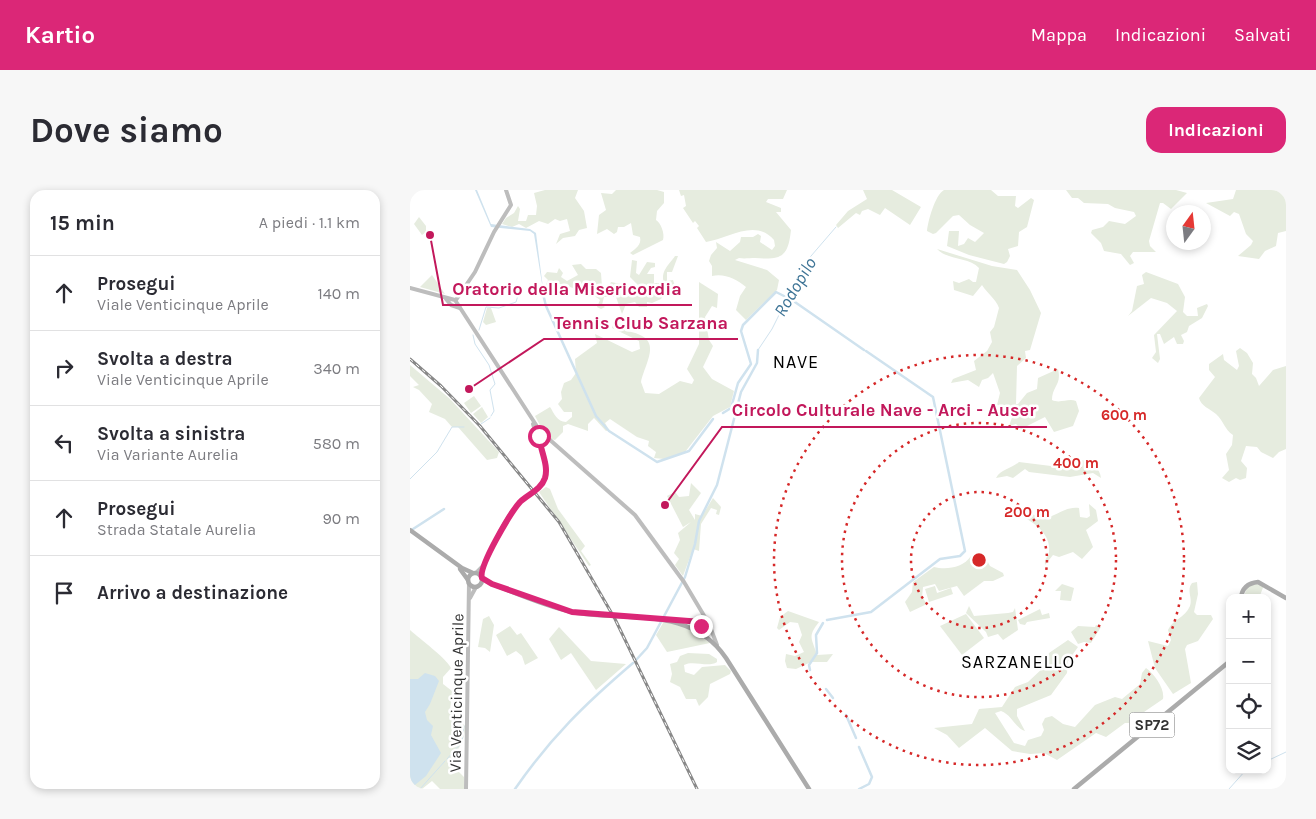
<!DOCTYPE html>
<html lang="it">
<head>
<meta charset="utf-8">
<style>
	body { margin:0; font-family:Karla,sans-serif; background:#f7f7f7; color:#2b2b33 }
	.controls { position:absolute; right:15px; bottom:15px; display:grid; overflow:hidden; border-radius:10px; box-shadow:0 2px 8px #0003 }
	.controls button { width:45px; height:45px; display:grid; place-items:center; padding:0; border:0; border-bottom:1px solid #e1e1e2; background:#fff; color:#2b2b33; font:25px sans-serif }
	.compass { position:absolute; left:756px; top:15px; width:45px; height:45px; border-radius:50%; background:#fff; box-shadow:0 2px 8px #0003; rotate:15deg }
	.stop { position:absolute; width:15px; height:15px; margin:-11px; border:4px solid #db2777; border-radius:50%; background:#fff }
	.stop.end { background:#db2777; border-color:#fff; box-shadow:0 1px 5px #0008 }
	.list { margin:0; padding:0; list-style:none }
	h2 { display:flex; justify-content:space-between; align-items:center; height:65px; margin:0; padding:0 20px; font-size:21px }
	h2 small { font-size:16px; font-weight:400; color:#7c7c81 }
	.list li { display:grid; grid-template-columns:32px 1fr auto; gap:15px; align-items:center; box-sizing:border-box; height:75px; padding:0 20px; border-top:1px solid #e1e1e2 }
	.list b { display:block; font-size:19px; white-space:nowrap }
	.list p { margin:0; font-size:16px; white-space:nowrap; color:#7c7c81 }
	.list em { font-size:16px; font-style:normal; color:#7c7c81 }
	.icon { flex:none; width:28px; height:28px; fill:none; stroke:currentColor; stroke-width:2; stroke-linecap:round; stroke-linejoin:round }
	.map { position:relative; flex:none; width:876px; height:599px; overflow:hidden; border-radius:15px }
	header { display:flex; align-items:center; gap:30px; box-sizing:border-box; height:70px; padding:0 25px; background:#db2777; color:#fff }
	header strong { font-size:24px }
	nav { display:flex; gap:28px; margin-inline-start:auto; font-size:18px }
	.intro { display:flex; align-items:center; justify-content:space-between; box-sizing:border-box; height:120px; padding:0 30px }
	h1 { margin:0; font-size:35px }
	.button { padding:12px 22px; border-radius:15px; background:#db2777; color:#fff; font-size:18px; font-weight:700 }
	main { display:flex; gap:30px; padding:0 30px }
	aside { flex:1; background:#fff; border-radius:15px; box-shadow:0 2px 8px #0003 }
	.map>svg:first-child { display:block }
</style>
</head>
<body>
<header>
<strong>Kartio</strong>
<nav><a>Mappa</a><a>Indicazioni</a><a>Salvati</a></nav>
</header>
<div class="intro"><h1>Dove siamo</h1><a class="button">Indicazioni</a></div>
<main>
<aside>
<h2>15 min<small>A piedi · 1.1 km</small></h2>
<ul class="list">
<li><svg class="icon" aria-label="ahead" viewBox="0 0 24 24"><path d="M12 20V5M6 11l6-6 6 6"/></svg><div><b>Prosegui</b><p>Viale Venticinque Aprile</p></div><em>140 m</em></li>
<li><svg class="icon" aria-label="right" viewBox="0 0 24 24"><path d="M7 20v-9h11M14 6l5 5-5 5"/></svg><div><b>Svolta a destra</b><p>Viale Venticinque Aprile</p></div><em>340 m</em></li>
<li><svg class="icon" aria-label="left" viewBox="0 0 24 24"><path d="M17 20v-9H6M10 6l-5 5 5 5"/></svg><div><b>Svolta a sinistra</b><p>Via Variante Aurelia</p></div><em>580 m</em></li>
<li><svg class="icon" aria-label="ahead" viewBox="0 0 24 24"><path d="M12 20V5M6 11l6-6 6 6"/></svg><div><b>Prosegui</b><p>Strada Statale Aurelia</p></div><em>90 m</em></li>
<li><svg class="icon" aria-label="arrive" viewBox="0 0 24 24"><path d="M6 21V4h12l-3 4 3 4H6"/></svg><div><b>Arrivo a destinazione</b></div></li>
</ul>
</aside>
<div class="map">
<svg width="876" height="599" viewBox="0 0 876 599">
	<rect width="100%" height="100%" fill="#fff"/>
	<g fill="#e6ecdf">
		<path d="M135 0H168L165 8 174 21 177 38 169 40 165 46 153 48 146 54 150 44 160 41 157 29 150 31 145 29 138 34 129 31 116 38 109 34 102 37 92 34 96 28 104 23 108 16 110 19 108 31H116L118 25H126L127 16 124 3Z"/>
		<path d="M206 0H247L254 2V13L247 21 246 30C251 33 255 44 253 50L223 65 220 63C225 59 232 55 230 47L223 45 221 33 214 37H208L207 42 204 44 197 39 187 44 189 25 196 20 191 3 202 4Z"/>
		<path d="M269 0H377L373 9H358L356 12 371 18V22H366L381 40C378 67 372 70 345 68 340 68 334 69 329 68L325 70 357 80 369 90 367 100 336 130 326 120 330 106 336 97C327 89 314 83 302 86V76L299 71 301 65 307 58 306 52 320 61 330 52 331 47H343L348 44 351 46 350 52 362 60 365 56 364 50C345 28 318 49 296 52L287 38 289 36 285 31 283 33 273 18 276 16 274 5 271 6Z"/>
		<path d="M453 0H482L511 17 500 35 475 18 470 25 458 19 452 21 450 25 446 23 428 38 426 35 438 21 457 9Z"/>
		<path d="M534 0H581L588 6H606L605 16 608 18 621 8 624 10 617 37 609 42 608 56 598 59 600 66 597 72 594 74 559 65 537 56 539 41H549L548 56 554 54 558 48 565 52 574 43 560 35 549 25 543 26 526 43 523 44 517 41C518 31 525 5 534 0Z"/>
		<path d="M656 0H766L777 3 761 19 753 13H750L739 51 740 56 746 62H723L720 66 724 73 720 75 711 64 694 61 691 53 681 43 682 40 693 37 699 31 715 34 726 26 724 22 705 18 698 14 674 13 668 8H662Z"/>
		<path d="M826 0H876V41L868 43 866 56 855 61 849 69 828 66 841 55 843 51 836 44 829 24 824 22 820 26 796 13 823 9Z"/>
		<path d="M9 27 16 36V42L12 45 4 34Z"/>
		<path d="M527 59 582 76 607 80 620 100 631 123 620 160 615 161 616 168 607 176 606 214H608L617 203 627 199 628 188 648 179C652 195 642 196 642 210 650 214 658 208 666 211L669 221 663 236 644 242 635 227 611 239 606 234 599 236 604 222 587 215 590 203 583 183 578 188 572 190 569 197 558 190 541 193 543 189 566 180 564 171 577 161 582 152 580 142 584 137 589 118C586 109 577 103 572 95L563 106 544 100 543 91 549 93 559 89 563 92H566L569 78C559 67 537 70 527 59Z"/>
		<path d="M265 66H268L262 82H257V91L263 90 265 96 258 98 251 109 242 113 237 112V117H229L225 112 216 114 212 124 206 107H194L192 115 195 117 191 119 187 117 190 110C188 106 150 93 145 93L144 99 135 97 138 90 134 86 137 82 147 83 149 78 153 83 151 87 157 91 168 85 162 75 171 74 176 79H186L191 83 192 97 199 96 201 92 211 94 220 101 227 102 230 100 229 96 220 87 222 70 227 71 226 83 229 85 237 72 245 73V77L241 78 237 84H244V93H254C250 81 259 75 265 66Z"/>
		<path d="M736 82 768 94 775 107 773 122 777 126H788L787 118 797 114 798 116 792 128 779 136 777 142 771 145 774 151 773 154H767L764 147 754 154 750 144H747L750 169 748 173 742 168 746 162 744 145 767 121 757 113 741 108 718 126 722 121 727 96 734 94 732 85Z"/>
		<path d="M22 85 35 104 10 97Z"/>
		<path d="M289 92 308 104 307 118 302 116 295 127 299 150 303 156 293 177 302 189 324 201 320 217 303 226 275 262 254 269 244 268 246 262 238 256 239 251 227 247 200 229 195 233 199 240 196 241 184 228 178 234V241L158 234 153 236V242L145 250 141 249 133 241 125 226 140 217C144 223 147 232 156 232L162 227V222H154L148 214 152 209 151 202 154 193 161 190 166 183 165 169 187 153 185 144 222 162 230 159 229 151 202 138 203 135C207 136 212 140 217 141 254 148 237 168 231 192L235 203 249 204 270 191 282 194 284 190 277 179 289 154Z"/>
		<path d="M77 118H81L86 132 76 135 73 132Z"/>
		<path d="M830 158 837 163 843 173 842 184 846 188 849 196 863 180 876 176V259L869 262 863 268 851 262 847 257 836 256 831 271 837 278 836 288 830 290 826 288 819 292 812 288 819 280 816 264 822 255 823 245C814 239 814 231 806 224 800 219 791 216 789 208L805 187 799 180V174L813 164 814 170 827 180 829 176 826 161Z"/>
		<path d="M0 175 40 209 89 262 87 268 77 270 48 237H42L35 229 19 222 22 214 9 200 3 197 9 195 0 186Z"/>
		<path d="M64 206 71 216 61 223 54 213Z"/>
		<path d="M72 217 78 227 71 233 63 224Z"/>
		<path d="M672 270C681 272 690 278 691 288L683 283 660 287 619 282 615 279 603 288 597 286 586 288C591 279 601 279 609 272L641 276Z"/>
		<path d="M281 293 291 303 279 320 285 330V324L292 326 303 308 311 317 309 325 306 324 307 320 301 318 291 334 289 361 283 359 273 386 265 375 269 369 264 363 270 350 268 343 281 332 273 337 257 306 265 302 269 307 279 306Z"/>
		<path d="M136 297 140 299 148 319 175 356 171 361 181 375 179 376 129 302Z"/>
		<path d="M679 314 686 320 688 331 676 340 683 357 672 369 663 362 649 367 643 365 635 375C634 368 639 367 639 361 641 345 625 333 613 327L619 321C639 339 649 315 669 318L670 327 677 328 680 326Z"/>
		<path d="M574 365 580 376 593 383 594 386 583 391H574L554 406 547 396 529 401 525 394 513 397 512 407 517 414 500 422 495 412 502 402 503 392 524 377C536 380 553 378 561 366L564 369Z"/>
		<path d="M787 392 788 404 784 422 787 425H801L803 429 788 451 777 455 775 459 781 493 763 504 745 478 738 451 758 456 761 450 758 440C763 429 775 428 780 416 783 408 776 400 782 393Z"/>
		<path d="M652 394 664 398 661 411 650 410 651 401H645Z"/>
		<path d="M846 394 854 395 849 408H833L838 396Z"/>
		<path d="M525 396 527 403 541 398 543 404 519 412 515 399Z"/>
		<path d="M559 416 564 426 598 423 603 422 605 418 608 440 593 450 588 444 578 447 576 442 556 423Z"/>
		<path d="M630 419 632 425 639 423 640 428 617 432 615 435 610 434 608 430Z"/>
		<path d="M378 421 409 432C397 447 402 448 407 465L423 464 417 472H401L386 479 377 478 375 471 376 464 385 466 394 462 389 452 392 445 388 433 380 432 369 440 367 438 370 427Z"/>
		<path d="M556 424 574 448 552 465 530 436Z"/>
		<path d="M79 426 84 435 80 462 75 458 68 457 73 429Z"/>
		<path d="M253 433C270 431 286 443 300 453L257 462 246 445Z"/>
		<path d="M686 435 691 437 681 453 674 452 668 454 661 442 668 436 685 437Z"/>
		<path d="M100 436 107 445 111 443 128 468 115 475 112 466 106 461 97 466 86 445Z"/>
		<path d="M149 437 181 471 216 474 186 500 161 463 151 470 139 449Z"/>
		<path d="M0 440C11 450 35 467 41 478L33 487V494L42 501 40 521 55 536C55 550 49 561 38 571L54 587V599H30L22 591 12 599H0Z"/>
		<path d="M658 450 668 457 658 471 657 483 641 505 607 519V526L615 541C605 538 602 525 591 521L585 523 604 553 615 556 618 550 631 546 634 540 632 534 635 528 642 526 653 534 665 537 685 515 705 507 712 509 730 494 732 483 736 478C744 484 755 498 753 509L734 522 725 533H715L696 547 686 543 647 570 634 563 620 564 602 561 575 538 549 558 537 545 524 538 562 534 569 519 592 517 605 497 618 492 635 476 639 463Z"/>
		<path d="M278 463 299 464 307 469V472C298 478 284 470 274 475L275 482 284 485 292 477 315 475 321 481 320 484 300 494 298 507 289 516 286 509H276L270 497 260 492 262 484 260 474 267 472 270 466Z"/>
	</g>
	<g fill="#cfe2ee">
		<path d="M65 0H67L81 34 120 39 126 43 134 106 124 44 120 41 81 37Z"/>
		<path d="M15 483 25 486 29 491 20 514 15 522 17 530 23 536 21 545 31 563 16 586 0 599V489H8Z"/>
	</g>
	<g fill="none" stroke-linecap="round" stroke-linejoin="round">
		<g stroke="#cfe2ee" stroke-width="1">
			<path d="M69 140 76 117 89 118 106 112 109 102"/>
			<path d="M63 145 65 154 79 175 85 194 80 200 84 221 81 226"/>
			<path d="M348 160 362 139 395 73 426 37"/>
			<path d="M71 234 80 228"/>
			<path d="M0 289 27 262 42 237H54"/>
			<path d="M37 569 52 552 54 536"/>
			<path d="M857 571 876 562"/>
			<path d="M10 599 35 571"/>
			<path d="M819 599 836 580"/>
		</g>
		<g stroke="#cfe2ee" stroke-width="2.5">
			<path d="M133 104 136 116 186 226 199 241 247 272 279 261 303 229"/>
			<path d="M313 223 321 218 328 193 341 174 331 141 333 135 366 102 382 110 454 160"/>
			<path d="M0 341 34 319"/>
			<path d="M417 430 461 422 530 369 550 366 555 361 523 207 456 161"/>
			<path d="M226 470 237 458 275 387 285 354 289 331 307 295 331 202 347 173 348 160"/>
			<path d="M400 480 399 475 407 463 406 445 413 433"/>
			<path d="M416 499 423 508"/>
			<path d="M436 525 446 548"/>
			<path d="M105 599C141 547 175 514 223 473"/>
			<path d="M449 599 459 594 462 587 449 557"/>
		</g>
		<g stroke="#bdbdbd" stroke-width="4">
			<path d="M0 98 45 110 130 241"/>
			<path d="M36 109 41 115 50 118"/>
			<path d="M46 110 65 82 84 42 101 15 96 0"/>
			<path d="M131 242 225 325 274 392 299 434 307 455"/>
			<path d="M66 383 73 376"/>
			<path d="M71 385 73 376C84 356 93 330 109 313 119 303 135 299 136 282 137 266 127 249 123 234"/>
			<path d="M60 408 66 397"/>
			<path d="M265 431 292 432"/>
			<path d="M292 444 299 434"/>
			<path d="M56 599 59 393"/>
		</g>
		<g stroke="#ababab" stroke-width="4.5">
			<path d="M0 340 52 378 63 383"/>
			<path d="M50 379 58 390"/>
			<circle cx="65" cy="390" r="7"/>
			<path d="M72 388 82 394C108 404 134 416 162 422 216 432 280 415 316 468L399 599"/>
			<path d="M831 408C832 398 838 393 848 392L876 408"/>
			<path d="M664 599 820 471"/>
		</g>
		<g stroke="#888" stroke-width="3">
			<path id="rail" d="M0 169 31 196 70 236 149 332 205 429 287 599"/>
		</g>
		<use href="#rail" stroke="#fff" stroke-width="1" stroke-dasharray="4" stroke-linecap="butt"/>
	</g>
	<g fill="none" stroke-linecap="round" stroke-linejoin="round">
		<path stroke="#db2777" stroke-width="6" d="M129 246C130 260 139 275 135 288 131 300 118 304 110 312 101 322 68 377 72 388L82 394 162 422 292 432 291 436"/>
	</g>
	<g fill="none" stroke="#d62828" stroke-width="2.5" stroke-dasharray="2.5 5">
		<circle cx="569" cy="370" r="68"/>
		<circle cx="569" cy="370" r="137"/>
		<circle cx="569" cy="370" r="205"/>
	</g>
	<g text-anchor="middle" stroke-width="5" stroke-linejoin="round" paint-order="stroke">
		<rect fill="#fff" stroke="#707070" stroke-width="1" x="719.5" y="522.5" width="45" height="25" rx="4"/>
		<g font-size="15" font-weight="bold" fill="#333">
			<text x="742" y="540">SP72</text>
		</g>
		<g font-size="16" fill="#333" stroke="#fff">
			<text transform="translate(46 503) rotate(-89)" y="6">Via Venticinque Aprile</text>
		</g>
		<g font-size="18" font-style="italic" fill="#3f7597" stroke="#fff">
			<text transform="translate(385 97) rotate(-59)" y="6">Rodopilo</text>
		</g>
		<g font-size="18" letter-spacing="1" fill="#000" stroke="#fff">
			<text x="386" y="178">NAVE</text>
			<text x="608" y="478">SARZANELLO</text>
		</g>
	</g>
	<circle cx="569" cy="370" r="8" fill="#d62828" stroke="#fff" stroke-width="2.5"/>
	<g font-size="15" text-anchor="middle" font-weight="bold" fill="#d62828" stroke="#fff" stroke-width="5" stroke-linejoin="round" paint-order="stroke">
		<text x="714" y="230">600 m</text>
		<text x="666" y="278">400 m</text>
		<text x="617" y="327">200 m</text>
	</g>
	<path fill="none" stroke="#c2185b" stroke-width="2" d="M20 45L33 115H282M59 199L134 149H328M255 315L312 237H637"/>
	<g fill="#c2185b" stroke="#fff" stroke-width="2">
		<circle cx="20" cy="45" r="5"/>
		<circle cx="59" cy="199" r="5"/>
		<circle cx="255" cy="315" r="5"/>
	</g>
	<g font-size="18" text-anchor="middle" font-weight="bold" fill="#c2185b" stroke="#fff" stroke-width="5" stroke-linejoin="round" paint-order="stroke">
		<text x="157" y="105">Oratorio della Misericordia</text>
		<text x="231" y="139">Tennis Club Sarzana</text>
		<text x="474" y="226">Circolo Culturale Nave - Arci - Auser</text>
	</g>
</svg>
<div class="controls">
<button>+</button>
<button>−</button>
<button><svg class="icon" aria-label="locate" viewBox="0 0 24 24"><circle cx="12" cy="12" r="6"/><path d="M12 2v4M12 18v4M2 12h4M18 12h4"/></svg></button>
<button><svg class="icon" aria-label="layers" viewBox="0 0 24 24"><path d="M12 4l9 5-9 5-9-5zM3 14l9 5 9-5"/></svg></button>
</div>
<svg class="compass" viewBox="-18 -18 36 36"><path d="M0-13l5 13h-10z" fill="#e53935"/><path d="M0 13l5-13h-10z" fill="#7c7c81"/></svg>
<div class="stop" style="left:129px;top:246px"></div>
<div class="stop end" style="left:291px;top:436px"></div>
</div>
</main>
</body>
</html>
